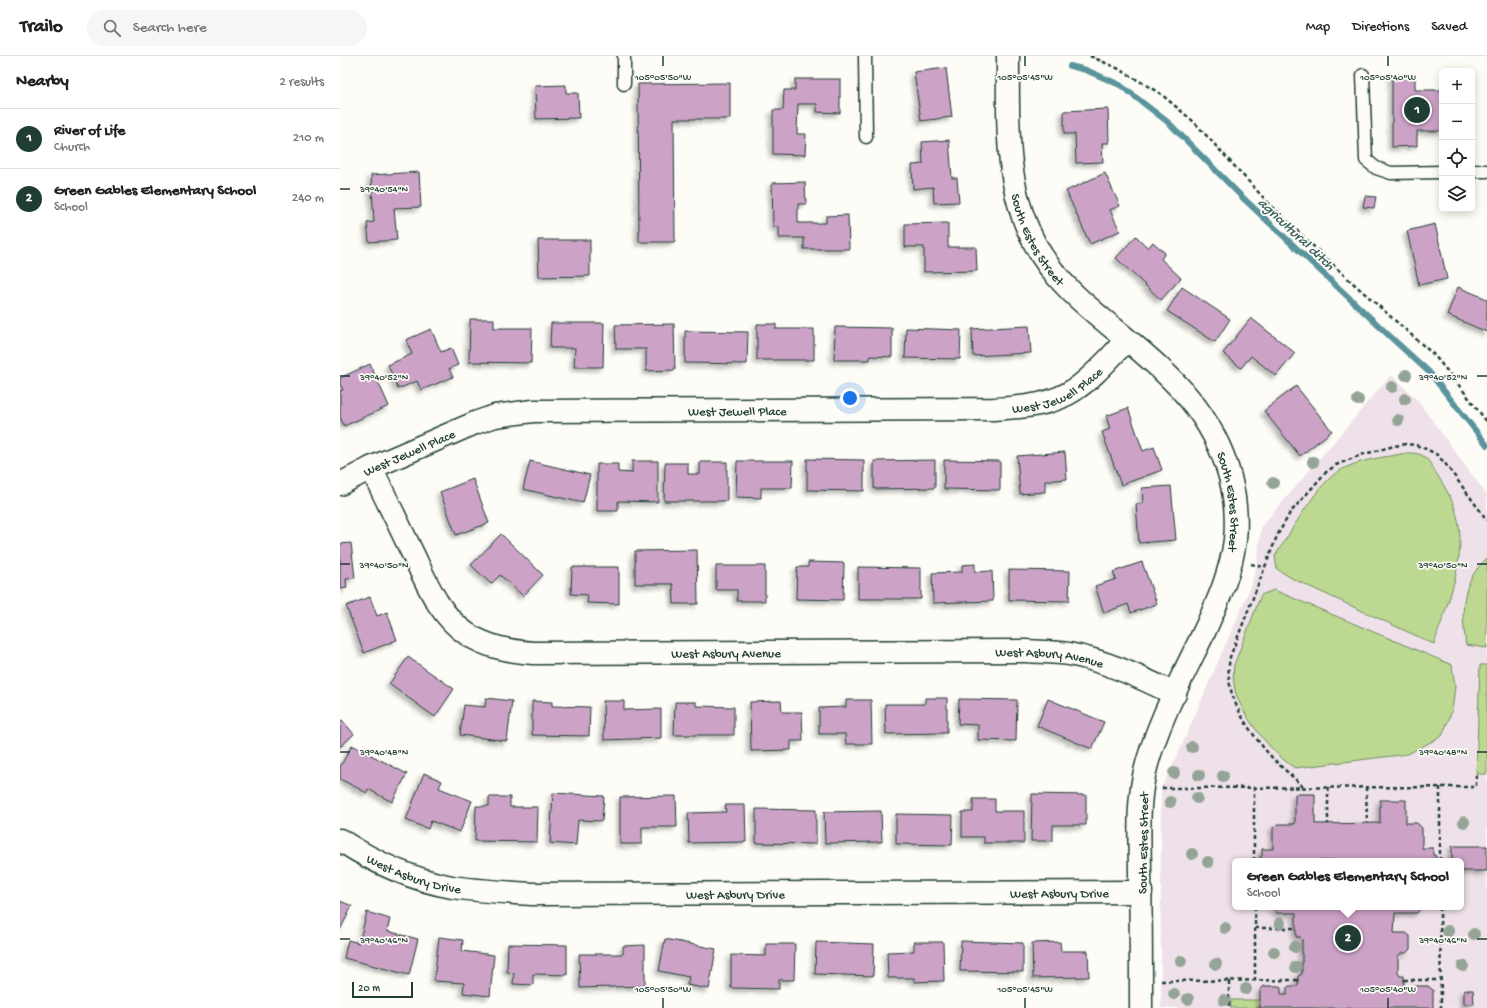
<!DOCTYPE html>
<html lang="en">
<head>
<meta charset="utf-8">
<style>
	body { margin:0; font-family:"Gochi Hand",sans-serif; background:#f6f6f6; color:#222 }
	.controls { position:absolute; right:12px; top:12px; display:grid; overflow:hidden; border-radius:6px; box-shadow:0 2px 10px #0003 }
	.controls button { width:36px; height:36px; display:grid; place-items:center; padding:0; border:0; border-bottom:1px solid #e0e0e0; background:#fff; color:#222; font:20px sans-serif }
	.scale { position:absolute; left:12px; bottom:10px; width:61px; box-sizing:border-box; padding-left:4px; border:2px solid #1f3d34; border-top:0; font-size:11px; line-height:14px; white-space:nowrap; color:#1f3d34; -webkit-text-stroke:3px #fdfcf7; paint-order:stroke }
	.you { position:absolute; left:510px; top:342px; width:14px; height:14px; margin:-10px; border:3px solid #fff; border-radius:50%; background:#1a73e8; box-shadow:0 0 0 6px #1a73e833 }
	.badge { display:grid; place-items:center; width:26px; height:26px; border-radius:50%; background:#1f3d34; color:#fff; font-size:13px; font-weight:700 }
	.pin { position:absolute; translate:-50% -50%; border:2px solid #fff; box-shadow:0 1px 4px #0006 }
	.popup { position:absolute; left:892px; top:802px; width:232px; height:52px; box-sizing:border-box; display:grid; place-content:center; border-radius:6px; background:#fff; filter:drop-shadow(0 1px 3px #0005); font-size:13px; white-space:nowrap; color:#767676 }
	.popup b { font-size:15px; color:#222 }
	.popup::after { content:''; position:absolute; left:50%; top:100%; margin-left:-8px; border:8px solid transparent; border-top-color:#fff }
	.list { margin:0; padding:0; list-style:none }
	h2 { display:flex; justify-content:space-between; align-items:center; height:52px; margin:0; padding:0 16px; font-size:17px }
	h2 small { font-size:13px; font-weight:400; color:#767676 }
	.list li { display:grid; grid-template-columns:26px 1fr auto; gap:12px; align-items:center; box-sizing:border-box; height:60px; padding:0 16px; border-top:1px solid #e0e0e0 }
	.list b { display:block; font-size:15px; white-space:nowrap }
	.list p { margin:0; font-size:13px; white-space:nowrap; color:#767676 }
	.list em { font-size:13px; font-style:normal; color:#767676 }
	.icon { flex:none; width:22px; height:22px; fill:none; stroke:currentColor; stroke-width:2; stroke-linecap:round; stroke-linejoin:round }
	.map { position:relative; flex:none; width:1147px; height:952px; overflow:hidden }
	header { display:flex; align-items:center; gap:24px; box-sizing:border-box; height:56px; padding:0 20px; background:#fff; border-bottom:1px solid #e0e0e0 }
	header strong { font-size:19px }
	nav { display:flex; gap:22px; margin-inline-start:auto; font-size:14px }
	.search { width:280px; height:36px; background:#f6f6f6; display:flex; align-items:center; gap:10px; box-sizing:border-box; padding:0 14px; border-radius:22px; color:#767676; font-size:15px }
	main { display:flex }
	aside { flex:1; background:#fff }
	.map>svg:first-child { display:block }
</style>
</head>
<body>
<header>
<strong>Trailo</strong>
<div class="search"><svg class="icon" aria-label="search" viewBox="0 0 24 24"><circle cx="10" cy="10" r="6"/><path d="M15 15l6 6"/></svg>Search here</div>
<nav><a>Map</a><a>Directions</a><a>Saved</a></nav>
</header>
<main>
<aside>
<h2>Nearby<small>2 results</small></h2>
<ul class="list">
<li><span class="badge">1</span><div><b>River of Life</b><p>Church</p></div><em>210 m</em></li>
<li><span class="badge">2</span><div><b>Green Gables Elementary School</b><p>School</p></div><em>240 m</em></li>
</ul>
</aside>
<div class="map">
<svg width="1147" height="952" viewBox="0 0 1147 952">
	<defs>
		<filter id="shadow"><feDropShadow dx="-3.5" dy="3.5" stdDeviation="2" flood-color="#0004"/></filter>
	</defs>
	<rect width="100%" height="100%" fill="#fdfcf7"/>
	<filter id="ink" filterUnits="userSpaceOnUse"><feTurbulence type="fractalNoise" baseFrequency=".025" numOctaves="2"/><feDisplacementMap in="SourceGraphic" scale="8" xChannelSelector="R" yChannelSelector="G"/><feConvolveMatrix kernelMatrix="1 2 1 2 8 2 1 2 1" color-interpolation-filters="sRGB"/></filter>
	<g filter="url(#ink)">
		<path fill="#efe1e9" fill-rule="evenodd" d="M1051 319 1077 344 1147 439V952H821V732L839 696 911 530 917 509 921 471ZM895 805H1121V851H895Z"/>
		<g fill="#bdd991" stroke="#6e8b62">
			<path d="M1067 397C1087 396 1088 405 1098 420 1104 430 1110 439 1114 450 1131 496 1108 544 1094 588L953 523 937 513 935 500C951 476 974 433 996 417 1014 404 1046 401 1067 397Z"/>
			<path d="M1147 502V592L1126 589C1121 555 1120 527 1147 502Z"/>
			<path d="M934 534 1112 609 1115 631 1112 655 1102 680 1068 698 955 712C933 699 901 659 895 634 893 625 893 617 894 609L921 539Z"/>
			<path d="M1140 609H1147V718H1136Z"/>
			<rect x="891" y="944" width="29" height="8"/>
		</g>
		<g fill="none" stroke-linecap="round" stroke-linejoin="round">
			<path stroke="#5a949c" stroke-width="6" d="M730 10 746 14 780 29 829 67 902 141 1056 286 1089 316 1147 389"/>
		</g>
		<g fill="#cda2c7" stroke="#1f3d34" filter="url(#shadow)">
			<path d="M606 12 612 61 581 65 574 16Z"/>
			<path d="M1075 18V34H1102V75H1077V90L1052 91V19Z"/>
			<path d="M455 23H500V57L477 56V48H458L457 78H466L465 99 433 98V54H443L444 34H455Z"/>
			<path d="M390 27V63H334L335 186H299L298 28Z"/>
			<path d="M226 29V37H238L239 62 196 63 195 30Z"/>
			<path d="M768 53 769 87H762L763 106 736 107 735 78H724V55Z"/>
			<path d="M609 84 612 122H617L619 146 594 147 593 131 573 133 572 109 583 108 582 86Z"/>
			<path d="M79 116 81 151 54 152 57 184 29 186 27 167 34 166 31 119Z"/>
			<path d="M765 117 780 150 770 154 780 175 750 188 726 135Z"/>
			<path d="M465 126 466 148H458V167H486V160L508 159 509 193H464V182H439V171H433L432 127Z"/>
			<path d="M1025 140 1036 141 1034 152 1023 151Z"/>
			<path d="M608 167V191H636L637 215 584 216V191H565V168Z"/>
			<path d="M1095 168 1107 223 1079 229 1067 175Z"/>
			<path d="M796 180 808 192 813 186 825 197 821 203 841 222 821 244 776 202Z"/>
			<path d="M198 184H250V220L199 221Z"/>
			<path d="M842 231 890 263 875 286 827 255Z"/>
			<path d="M1118 231 1147 243V276L1107 259Z"/>
			<path d="M911 262 955 297 936 320 911 300 901 312 883 297Z"/>
			<path d="M130 263H154V272H192L191 307 129 306Z"/>
			<path d="M211 267H264L263 311H234L235 292H210Z"/>
			<path d="M334 268 335 314 306 315V293H276L275 269Z"/>
			<path d="M417 268H436V273H474V304H417Z"/>
			<path d="M689 270 691 297 633 300 632 273Z"/>
			<path d="M495 271 552 272V301L530 300V304H494Z"/>
			<path d="M566 272 621 274 620 303 565 302Z"/>
			<path d="M91 273 101 296 111 292 118 309 109 313 113 321 81 334 77 325 58 333 48 309 72 298 66 284Z"/>
			<path d="M345 275 408 276 407 308 345 307Z"/>
			<path d="M30 308 49 350 4 370 0 361V335L3 334 0 328V322Z"/>
			<path d="M956 330 992 375 960 400 924 355Z"/>
			<path d="M788 352 803 395 814 391 822 414 781 429 762 376 770 373 766 360Z"/>
			<path d="M725 396 727 423 705 425V436L680 438 677 400Z"/>
			<path d="M467 403 524 404V435L467 434Z"/>
			<path d="M595 404V432L534 433V405Z"/>
			<path d="M604 404 660 405V434L604 433Z"/>
			<path d="M190 405 250 419 243 447 183 433Z"/>
			<path d="M292 405H318V446L278 445V455H257V408H278V416L292 417Z"/>
			<path d="M397 405H453L452 432H421V442L396 441Z"/>
			<path d="M360 406H387V445H324L325 407H348V418H360Z"/>
			<path d="M133 423 149 467 116 479 100 436Z"/>
			<path d="M831 430 836 484 799 487 796 448 803 447 802 432Z"/>
			<path d="M161 478 203 519 183 540 160 519 151 528 131 509Z"/>
			<path d="M11 487 15 522 6 523 7 532 0 533V488Z"/>
			<path d="M357 494 358 548H334L333 528H295V495Z"/>
			<path d="M468 506 504 507 503 544 456 543 457 511H468Z"/>
			<path d="M802 506 817 548 791 557 788 548 764 557 755 530 776 523 773 516Z"/>
			<path d="M635 508V516L652 515 653 545 593 547 592 517 622 516V509Z"/>
			<path d="M376 510H425V545H397V534H376Z"/>
			<path d="M232 511H279V548L247 547 248 539 231 538Z"/>
			<path d="M518 511 581 512V543H518Z"/>
			<path d="M669 514 730 515 729 545 669 544Z"/>
			<path d="M30 541 37 560 47 556 57 584 24 597 6 550Z"/>
			<path d="M68 601 114 633 95 661 49 628Z"/>
			<path d="M146 642 172 645 167 685 120 679 124 649 145 651Z"/>
			<path d="M585 642H607V677L546 678 545 648H585Z"/>
			<path d="M619 643 677 644 676 685 638 684V669L618 668Z"/>
			<path d="M708 643 764 666 752 693 697 670Z"/>
			<path d="M506 644H531L532 688H506L505 678H479V652L506 651Z"/>
			<path d="M192 645 212 646V650L250 651 249 680 192 679Z"/>
			<path d="M263 645H284V654L321 653V682L264 684Z"/>
			<path d="M441 645 442 656H462L463 685H451V694L411 695 410 646Z"/>
			<path d="M335 646H356V650L394 651V679H334Z"/>
			<path d="M2 664 14 678 0 691V665Z"/>
			<path d="M12 689 67 718 52 746 28 733 27 737 0 723V711Z"/>
			<path d="M84 717 102 725 99 732 132 745 120 776 91 765 88 773 66 764Z"/>
			<path d="M213 737 264 740 262 765 238 764 236 789 210 787Z"/>
			<path d="M692 738 746 739V769H713V785H691Z"/>
			<path d="M955 738H975V768L1040 767V744H1066V767H1077L1082 772V792H1093V799L1096 800V805H919V802L922 800V793H933V772L937 768H955Z"/>
			<path d="M336 740 337 771H302V788H280V741Z"/>
			<path d="M149 741H170V751H198L197 786 135 785 136 750H149Z"/>
			<path d="M633 743H655V755H684V787H644V781H622V756H633Z"/>
			<path d="M385 749H405L406 786 349 787 348 757 386 756Z"/>
			<path d="M416 753 476 754V788L416 787Z"/>
			<path d="M541 755 542 786 485 787 484 756Z"/>
			<path d="M556 758 613 759 612 789 556 788Z"/>
			<path d="M1112 790H1147V815H1121V805H1112Z"/>
			<path d="M0 845 12 850 0 874Z"/>
			<path d="M933 851H1082L1077 857H1055L1054 877H1066L1070 880V893L1066 897H1061L1058 900V917L1060 920H1064V930H1088L1093 934V952H920V935L924 930H939L941 931V938H947V932L949 930H958V920L962 918V883L960 881H956V857H937L933 853Z"/>
			<path d="M27 856 50 863 47 875 78 883 69 919 4 902 8 884 19 887Z"/>
			<path d="M99 881 123 884 122 895 154 899 150 940 123 937 124 927 94 925Z"/>
			<path d="M325 883 376 893 369 933 347 929 349 921 319 915Z"/>
			<path d="M621 885 683 887V916L620 915Z"/>
			<path d="M476 886 534 888 533 920 475 918Z"/>
			<path d="M574 886H603L604 925 574 926V922H548L547 896 574 895Z"/>
			<path d="M720 886 721 895H748L749 921 693 922 692 887Z"/>
			<path d="M168 888 227 889V919L193 918V929L173 928 174 917 167 916Z"/>
			<path d="M426 888H455L454 924H439V933L391 932V899L426 900Z"/>
			<path d="M305 889V930L240 932 239 898H283V890Z"/>
			<path d="M1124 934H1133L1134 948H1124Z"/>
		</g>
		<g fill="none" stroke-linecap="round" stroke-linejoin="round">
			<g stroke="#1f3d34" stroke-width="15">
				<g id="lane">
					<path d="M284 0V28"/>
					<path d="M525 0 526 81"/>
					<path d="M1023 19 1026 104 1036 112 1051 117 1102 116"/>
					<path d="M1132 115H1147"/>
				</g>
			</g>
			<g stroke="#1f3d34" stroke-width="25">
				<g id="street">
					<path id="s1" d="M668 0C668 62 664 129 694 186 714 226 750 253 784 281 833 321 873 358 890 421 895 441 897 464 895 484 891 516 878 545 865 574 843 620 815 670 804 720 797 753 800 787 800 820 801 864 801 908 801 952"/>
					<path id="s2" d="M31 412C44 438 57 465 70 492 85 522 97 558 127 578 147 591 169 595 193 597L686 595C700 596 715 596 729 598 767 605 801 622 835 638"/>
					<path id="s3" d="M0 428 31 412 135 367 155 360 193 355 654 353C681 351 710 350 734 334 754 321 770 301 787 284"/>
					<path id="s4" d="M0 784C34 806 73 824 112 831 139 835 165 836 192 838L801 836"/>
				</g>
			</g>
			<g stroke="#1f3d34" stroke-width="2.5" stroke-dasharray="4 3" stroke-linecap="butt">
				<path d="M750 0 779 13 821 38 854 66 932 151 1005 220 1094 299 1122 333 1147 366"/>
				<path d="M911 508 924 511"/>
				<path d="M914 731V805"/>
				<path d="M963 731C952 719 939 710 928 697 911 677 891 649 889 622 888 615 889 608 890 601L937 480 950 457 985 417 996 409 1021 399 1054 390 1066 388 1076 389 1086 393 1096 398 1104 406 1147 464"/>
				<path d="M988 731V768"/>
				<path d="M1026 731 1027 767"/>
				<path d="M1100 731V805"/>
				<path d="M822 732 1136 731V718"/>
				<path d="M915 851V925"/>
				<path d="M1100 851 1101 952"/>
				<path d="M915 872H956"/>
				<path d="M1064 924H1100"/>
				<path d="M821 925 958 924"/>
				<path d="M889 925V952"/>
			</g>
			<use href="#lane" stroke="#fdfcf7" stroke-width="12"/>
			<use href="#street" stroke="#fdfcf7" stroke-width="22"/>
		</g>
		<g fill="#94a496">
			<circle cx="1066" cy="319" r="6"/>
			<circle cx="1052" cy="331" r="6"/>
			<circle cx="1065" cy="343" r="6"/>
			<circle cx="1018" cy="344" r="6"/>
			<circle cx="1058" cy="364" r="6"/>
			<circle cx="973" cy="406" r="6"/>
			<circle cx="933" cy="427" r="6"/>
			<circle cx="852" cy="691" r="6"/>
			<circle cx="834" cy="717" r="6"/>
			<circle cx="859" cy="719" r="6"/>
			<circle cx="883" cy="720" r="6"/>
			<circle cx="857" cy="742" r="6"/>
			<circle cx="830" cy="746" r="6"/>
			<circle cx="1124" cy="766" r="6"/>
			<circle cx="852" cy="798" r="6"/>
			<circle cx="868" cy="806" r="6"/>
			<circle cx="940" cy="867" r="6"/>
			<circle cx="885" cy="872" r="6"/>
			<circle cx="1108" cy="875" r="6"/>
			<circle cx="1134" cy="878" r="6"/>
			<circle cx="955" cy="891" r="6"/>
			<circle cx="934" cy="896" r="6"/>
			<circle cx="841" cy="905" r="6"/>
			<circle cx="876" cy="908" r="6"/>
			<circle cx="1123" cy="910" r="6"/>
			<circle cx="956" cy="911" r="6"/>
			<circle cx="906" cy="933" r="6"/>
			<circle cx="834" cy="938" r="6"/>
			<circle cx="848" cy="943" r="6"/>
			<circle cx="884" cy="944" r="6"/>
		</g>
	</g>
	<path fill="none" stroke="#1f3d34" stroke-width="1.5" d="M323 0V10M685 0V10M1048 0V10M0 133H10M0 320H10M1137 320H1147M0 508H10M1137 508H1147M0 696H10M1137 696H1147M0 883H10M1137 883H1147M323 942V952M685 942V952M1048 942V952"/>
	<g text-anchor="middle" stroke-width="3.5" stroke-linejoin="round" paint-order="stroke">
		<g font-size="13" fill="#1f3d34" stroke="#fdfcf7">
			<text dy="5" stroke="none"><textPath href="#s1" startOffset="189">South Estes Street</textPath></text>
			<text dy="5" stroke="none"><textPath href="#s3" startOffset="736">West Jewell Place</textPath></text>
			<text dy="5" stroke="none"><textPath href="#s3" startOffset="412">West Jewell Place</textPath></text>
			<text dy="5" stroke="none"><textPath href="#s3" startOffset="76">West Jewell Place</textPath></text>
			<text dy="5" stroke="none"><textPath href="#s1" startOffset="525">South Estes Street</textPath></text>
			<text dy="5" stroke="none"><textPath href="#s2" startOffset="456">West Asbury Avenue</textPath></text>
			<text dy="5" stroke="none"><textPath href="#s2" startOffset="780">West Asbury Avenue</textPath></text>
			<text transform="translate(802 787) rotate(-89)" y="5">South Estes Street</text>
			<text dy="5" stroke="none"><textPath href="#s4" startOffset="82">West Asbury Drive</textPath></text>
			<text dy="5" stroke="none"><textPath href="#s4" startOffset="730">West Asbury Drive</textPath></text>
			<text dy="5" stroke="none"><textPath href="#s4" startOffset="406">West Asbury Drive</textPath></text>
		</g>
		<g font-size="14" font-style="italic" fill="#38615f" stroke="#fdfcf7">
			<text transform="translate(957 177) rotate(43)" y="5">agricultural ditch</text>
		</g>
	</g>
	<g font-size="10" text-anchor="middle" fill="#1f3d34" stroke="#fdfcf7" stroke-width="3.5" stroke-linejoin="round" paint-order="stroke">
		<text x="323" y="24">105°05'50"W</text>
		<text x="685" y="24">105°05'45"W</text>
		<text x="1048" y="24">105°05'40"W</text>
		<text x="44" y="136">39°40'54"N</text>
		<text x="44" y="324">39°40'52"N</text>
		<text x="1103" y="324">39°40'52"N</text>
		<text x="44" y="512">39°40'50"N</text>
		<text x="1103" y="512">39°40'50"N</text>
		<text x="44" y="699">39°40'48"N</text>
		<text x="1103" y="699">39°40'48"N</text>
		<text x="44" y="887">39°40'46"N</text>
		<text x="1103" y="887">39°40'46"N</text>
		<text x="323" y="936">105°05'50"W</text>
		<text x="685" y="936">105°05'45"W</text>
		<text x="1048" y="936">105°05'40"W</text>
	</g>
</svg>
<div class="controls">
<button>+</button>
<button>−</button>
<button><svg class="icon" aria-label="locate" viewBox="0 0 24 24"><circle cx="12" cy="12" r="6"/><path d="M12 2v4M12 18v4M2 12h4M18 12h4"/></svg></button>
<button><svg class="icon" aria-label="layers" viewBox="0 0 24 24"><path d="M12 4l9 5-9 5-9-5zM3 14l9 5 9-5"/></svg></button>
</div>
<div class="scale">20 m</div>
<div class="you"></div>
<div class="pin badge" style="left:1077px;top:54px">1</div>
<div class="pin badge" style="left:1008px;top:882px">2</div>
<div class="popup"><b>Green Gables Elementary School</b>School</div>
</div>
</main>
</body>
</html>
